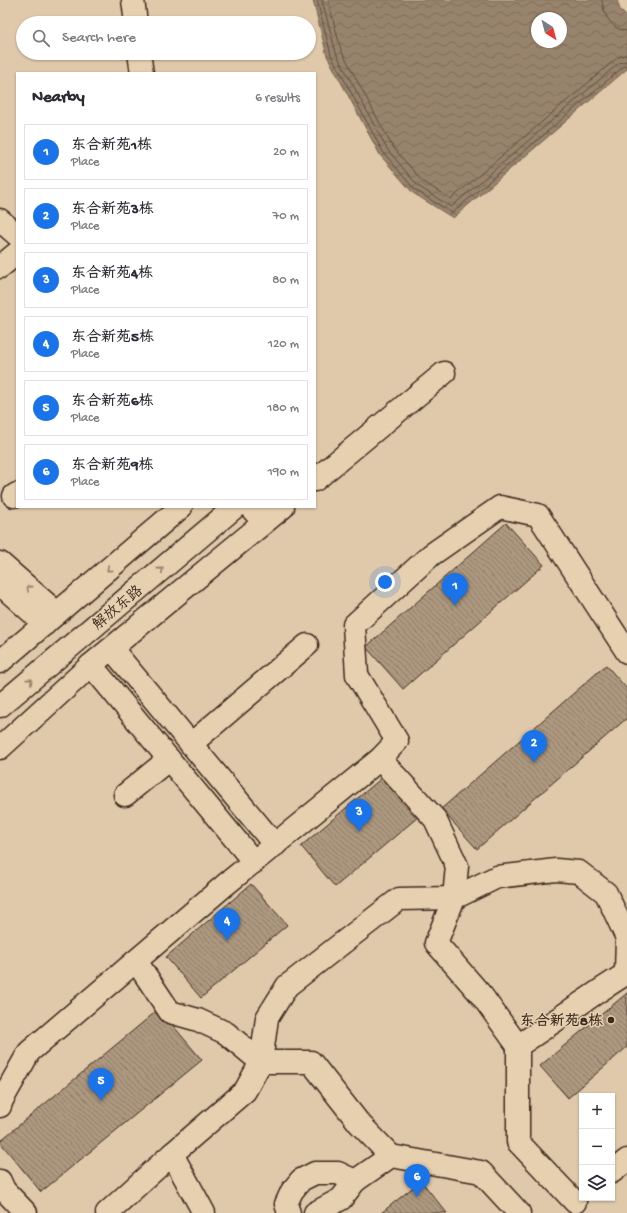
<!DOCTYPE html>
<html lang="en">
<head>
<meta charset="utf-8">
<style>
	body { margin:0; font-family:"Gochi Hand","LXGW WenKai TC",sans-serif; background:#f2f2f3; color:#2b2b33 }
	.controls { position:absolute; right:12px; bottom:12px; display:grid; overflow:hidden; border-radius:0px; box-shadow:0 1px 3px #0004 }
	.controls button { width:36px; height:36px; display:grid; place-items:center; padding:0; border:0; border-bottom:1px solid #e1e1e2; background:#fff; color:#2b2b33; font:20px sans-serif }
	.compass { position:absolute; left:531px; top:12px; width:36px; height:36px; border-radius:50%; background:#fff; box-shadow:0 1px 3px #0004; rotate:144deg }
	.you { position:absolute; left:385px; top:582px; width:14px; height:14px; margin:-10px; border:3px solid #fff; border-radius:50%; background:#1a73e8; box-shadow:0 0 0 6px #1a73e833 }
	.badge { display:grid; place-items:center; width:26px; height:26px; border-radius:50%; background:#1a73e8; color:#fff; font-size:13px; font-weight:700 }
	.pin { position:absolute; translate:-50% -33px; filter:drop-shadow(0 1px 2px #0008) }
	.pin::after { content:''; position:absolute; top:21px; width:14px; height:12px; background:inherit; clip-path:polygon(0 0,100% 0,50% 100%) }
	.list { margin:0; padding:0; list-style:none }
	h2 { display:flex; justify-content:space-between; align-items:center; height:52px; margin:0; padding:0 16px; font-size:17px }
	h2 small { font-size:13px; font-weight:400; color:#7c7c81 }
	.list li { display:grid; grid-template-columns:26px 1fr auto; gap:12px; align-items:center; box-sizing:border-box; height:56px; margin:0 8px 8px; padding:0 8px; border:1px solid #e1e1e2; border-radius:0px }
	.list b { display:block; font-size:15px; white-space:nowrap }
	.list p { margin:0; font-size:13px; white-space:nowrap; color:#7c7c81 }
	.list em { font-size:13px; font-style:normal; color:#7c7c81 }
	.icon { flex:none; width:22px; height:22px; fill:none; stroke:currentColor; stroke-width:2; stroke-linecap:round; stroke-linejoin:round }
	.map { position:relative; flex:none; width:627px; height:1213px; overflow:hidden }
	.search { position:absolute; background:#fff; box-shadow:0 1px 3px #0004; left:16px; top:16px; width:300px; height:44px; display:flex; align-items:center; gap:10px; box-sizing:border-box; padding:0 14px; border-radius:22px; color:#7c7c81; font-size:15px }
	.panel { position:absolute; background:#fff; box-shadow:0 1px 3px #0004; left:16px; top:72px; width:300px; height:436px; border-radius:0px }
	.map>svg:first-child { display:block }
</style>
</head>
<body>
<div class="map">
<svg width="627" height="1213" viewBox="0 0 627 1213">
	<defs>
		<pattern id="water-waves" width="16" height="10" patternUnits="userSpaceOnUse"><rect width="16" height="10" fill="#98846d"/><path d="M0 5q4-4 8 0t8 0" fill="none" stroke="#7d6c59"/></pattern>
		<pattern id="building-back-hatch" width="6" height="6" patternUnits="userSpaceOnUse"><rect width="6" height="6" fill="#ad987f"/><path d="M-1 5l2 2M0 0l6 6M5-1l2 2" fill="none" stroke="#8e7c67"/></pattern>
	</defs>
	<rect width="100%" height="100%" fill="#e0c9aa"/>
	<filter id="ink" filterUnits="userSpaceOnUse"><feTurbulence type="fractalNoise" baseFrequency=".025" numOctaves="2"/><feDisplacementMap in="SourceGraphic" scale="8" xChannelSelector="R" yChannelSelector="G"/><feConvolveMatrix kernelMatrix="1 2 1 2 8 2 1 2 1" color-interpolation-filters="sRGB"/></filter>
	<g filter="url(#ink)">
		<path fill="url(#water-waves)" stroke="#73604d" fill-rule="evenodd" d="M313 0H617L620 10 627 17V69L453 218 413 193 380 155 327 56ZM537 18H561V42H537Z"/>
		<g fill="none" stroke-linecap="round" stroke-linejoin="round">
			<g stroke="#604e3e" stroke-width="1">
				<path d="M317 0 331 55 383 152 415 190 452 213 623 67 627 66"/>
				<path d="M322 0 336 53 387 149 418 186 451 207 619 63 627 61"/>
				<path d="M328 0 341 50 392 146 422 181 451 199 616 59 620 56 627 55"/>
				<path d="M602 0C603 14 611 30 627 31"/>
			</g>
		</g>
		<g fill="url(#building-back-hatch)" stroke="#3b2a1e">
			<path d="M506 523 544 565 403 689 366 647Z"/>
			<path d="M606 665 627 689V718L477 849 441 809Z"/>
			<path d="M384 776 418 817 335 887 301 846Z"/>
			<path d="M251 884 287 925 201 998 166 957Z"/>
			<path d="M627 993V1047L568 1098 540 1066Z"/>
			<path d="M159 1009 202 1060 41 1192 0 1142V1141Z"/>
			<path d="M421 1181 447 1213H381Z"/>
		</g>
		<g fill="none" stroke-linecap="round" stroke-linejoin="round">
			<g stroke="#3b2a1e" stroke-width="25">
				<g id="minor">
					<path d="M133 0 136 23"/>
					<path d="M139 53 142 73"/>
					<path d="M0 220 17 235"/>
					<path d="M0 267 17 253"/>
					<path d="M315 480 444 373"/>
					<path d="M14 496 17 494"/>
					<path d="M250 507 264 522"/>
					<path d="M0 563 57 613"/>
					<path d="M0 584 45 624"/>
					<path d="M112 649 275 845"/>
					<path d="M91 665 254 862"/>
					<path d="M191 744 307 645"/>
					<path d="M0 748 91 665 283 507"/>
					<path d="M380 759 435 819 457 866 454 898 436 943 482 996 518 1046"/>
					<path d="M125 795 169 759"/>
					<path d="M136 961 170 1012 198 1020 226 1033 261 1062"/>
					<path d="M261 1062 267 1018 287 986 399 899 454 898 497 877 556 870 579 872 606 893 627 938 626 972"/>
					<path d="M0 1106 2 1100 29 1052 225 885 380 759 397 741 357 675 354 625 431 555 500 507 538 515 627 652"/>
					<path d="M612 1172 627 1160"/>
					<path d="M0 1181 4 1190 26 1213"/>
					<path d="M575 1202 518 1142V1046L599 991 627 973"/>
					<path d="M107 1213 172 1154"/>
					<path d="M204 1213 172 1154 245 1091 261 1062H311L359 1123 391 1156 481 1172 519 1213"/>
					<path d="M289 1213 286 1204 292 1191 301 1180 315 1173H338L355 1181"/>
					<path d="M315 1213 341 1199 355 1181 391 1156"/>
				</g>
			</g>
			<g stroke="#3b2a1e" stroke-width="25">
				<g id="secondary">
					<path d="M0 662 181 507"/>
					<path d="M0 706 235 507"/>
				</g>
			</g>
			<use href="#minor" stroke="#e7d0b0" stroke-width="22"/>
			<use href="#secondary" stroke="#e7d0b0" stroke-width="22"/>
		</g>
		<defs><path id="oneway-chevron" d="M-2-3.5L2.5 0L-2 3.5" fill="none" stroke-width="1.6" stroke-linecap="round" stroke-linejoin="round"/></defs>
		<g stroke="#917d67">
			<use href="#oneway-chevron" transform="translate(109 569) rotate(139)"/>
			<use href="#oneway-chevron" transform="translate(161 570) rotate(-40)"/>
			<use href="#oneway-chevron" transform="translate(29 588) rotate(-139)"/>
			<use href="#oneway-chevron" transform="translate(30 681) rotate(-40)"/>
		</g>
	</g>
	<circle fill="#3b2a1e" stroke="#e7d0b0" stroke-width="1.5" cx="611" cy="1020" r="4"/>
	<g text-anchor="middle" stroke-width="3" stroke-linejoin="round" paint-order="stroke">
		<g font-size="15" fill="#3b2a1e" stroke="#e7d0b0">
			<text transform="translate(117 607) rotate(-40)" y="5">解放东路</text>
		</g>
		<g font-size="15" font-weight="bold" fill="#3b2a1e" stroke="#e7d0b0" text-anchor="end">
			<text x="603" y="1025">东合新苑8栋</text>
		</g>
	</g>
</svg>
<div class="controls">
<button>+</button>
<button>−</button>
<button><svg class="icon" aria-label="layers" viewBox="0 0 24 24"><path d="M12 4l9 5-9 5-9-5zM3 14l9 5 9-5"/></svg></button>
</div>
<svg class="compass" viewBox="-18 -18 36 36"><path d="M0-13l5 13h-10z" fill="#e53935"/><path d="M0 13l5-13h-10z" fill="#7c7c81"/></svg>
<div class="you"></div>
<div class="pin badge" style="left:455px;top:606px">1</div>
<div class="pin badge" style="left:534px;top:763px">2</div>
<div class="pin badge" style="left:359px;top:832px">3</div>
<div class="pin badge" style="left:227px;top:941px">4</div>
<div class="pin badge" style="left:101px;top:1101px">5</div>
<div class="pin badge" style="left:417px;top:1197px">6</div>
<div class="search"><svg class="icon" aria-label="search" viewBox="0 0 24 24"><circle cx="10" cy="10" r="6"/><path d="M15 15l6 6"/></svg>Search here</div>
<section class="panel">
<h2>Nearby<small>6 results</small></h2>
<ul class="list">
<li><span class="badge">1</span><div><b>东合新苑1栋</b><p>Place</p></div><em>20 m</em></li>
<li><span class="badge">2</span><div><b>东合新苑3栋</b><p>Place</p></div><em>70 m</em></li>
<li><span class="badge">3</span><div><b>东合新苑4栋</b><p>Place</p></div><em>80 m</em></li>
<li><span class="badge">4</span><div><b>东合新苑5栋</b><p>Place</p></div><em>120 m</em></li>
<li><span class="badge">5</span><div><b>东合新苑6栋</b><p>Place</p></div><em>180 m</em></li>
<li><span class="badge">6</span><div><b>东合新苑9栋</b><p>Place</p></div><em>190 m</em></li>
</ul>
</section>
</div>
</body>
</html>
